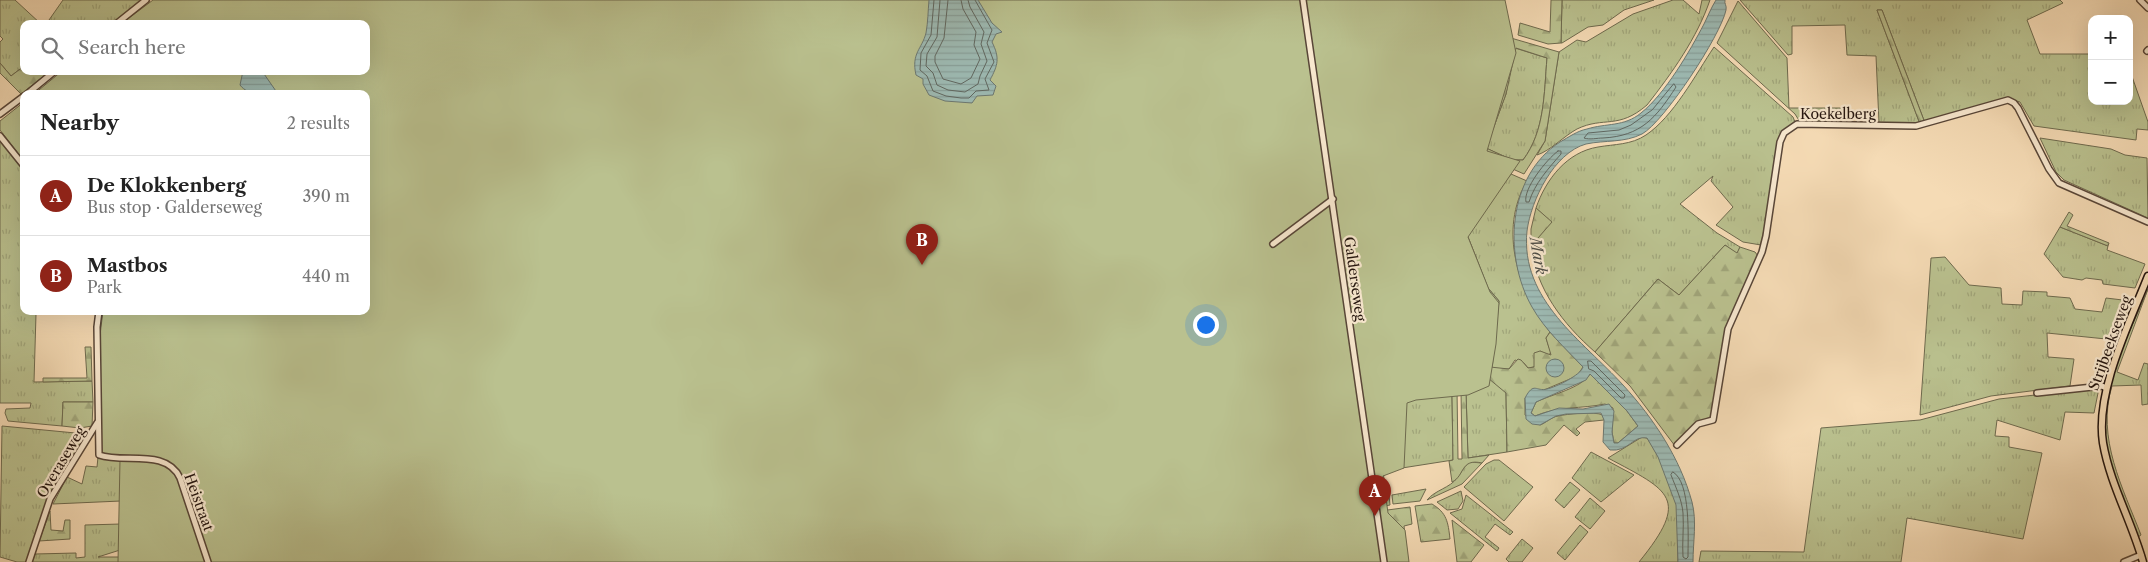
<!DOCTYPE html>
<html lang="en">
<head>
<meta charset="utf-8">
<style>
	body { margin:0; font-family:"Libre Caslon Text",serif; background:#f2f2f2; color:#222 }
	.controls { position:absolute; right:15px; top:15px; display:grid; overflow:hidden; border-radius:10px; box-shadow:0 5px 20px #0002 }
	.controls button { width:45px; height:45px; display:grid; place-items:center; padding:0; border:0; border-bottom:1px solid #e0e0e0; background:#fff; color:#222; font:25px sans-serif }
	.you { position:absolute; left:1205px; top:324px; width:18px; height:18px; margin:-12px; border:4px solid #fff; border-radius:50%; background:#1a73e8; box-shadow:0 0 0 8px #1a73e833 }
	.badge { display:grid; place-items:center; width:32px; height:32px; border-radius:50%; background:#8f2418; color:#fff; font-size:16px; font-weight:700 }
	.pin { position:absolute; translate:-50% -41px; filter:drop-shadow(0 1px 2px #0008) }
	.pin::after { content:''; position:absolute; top:26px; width:18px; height:15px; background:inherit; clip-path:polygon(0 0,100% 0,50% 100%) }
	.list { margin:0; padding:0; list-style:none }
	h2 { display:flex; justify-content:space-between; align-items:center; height:65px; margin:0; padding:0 20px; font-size:21px }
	h2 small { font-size:16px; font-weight:400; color:#767676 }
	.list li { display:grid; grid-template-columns:32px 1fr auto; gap:15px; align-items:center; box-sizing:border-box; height:80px; padding:0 20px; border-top:1px solid #e0e0e0 }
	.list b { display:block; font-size:19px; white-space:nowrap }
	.list p { margin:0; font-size:16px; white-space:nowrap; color:#767676 }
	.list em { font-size:16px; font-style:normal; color:#767676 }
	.icon { flex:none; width:28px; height:28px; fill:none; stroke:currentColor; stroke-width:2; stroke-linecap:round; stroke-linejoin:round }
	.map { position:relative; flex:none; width:2148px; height:562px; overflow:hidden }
	.search { position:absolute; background:#fff; box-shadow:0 5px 20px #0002; left:20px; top:20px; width:350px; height:55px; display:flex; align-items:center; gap:12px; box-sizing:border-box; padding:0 18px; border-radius:10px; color:#767676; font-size:19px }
	.panel { position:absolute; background:#fff; box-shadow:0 5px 20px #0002; left:20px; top:90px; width:350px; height:225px; border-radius:10px }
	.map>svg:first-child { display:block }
</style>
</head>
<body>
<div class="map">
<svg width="2148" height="562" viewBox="0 0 2148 562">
	<defs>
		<pattern id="grass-tufts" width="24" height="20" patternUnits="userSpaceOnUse" patternTransform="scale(1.25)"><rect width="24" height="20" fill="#bac18f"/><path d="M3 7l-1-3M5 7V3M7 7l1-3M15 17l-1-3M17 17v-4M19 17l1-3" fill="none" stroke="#a0a57a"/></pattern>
		<pattern id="forest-firs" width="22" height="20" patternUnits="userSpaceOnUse" patternTransform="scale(1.25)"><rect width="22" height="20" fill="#bac18f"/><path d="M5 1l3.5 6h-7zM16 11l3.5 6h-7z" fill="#a0a57a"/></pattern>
		<pattern id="water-rules" width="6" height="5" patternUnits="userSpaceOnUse" patternTransform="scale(1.25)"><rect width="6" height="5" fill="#9dbab3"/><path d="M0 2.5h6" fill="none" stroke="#879f99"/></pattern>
	</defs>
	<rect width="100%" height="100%" fill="#f5dbb5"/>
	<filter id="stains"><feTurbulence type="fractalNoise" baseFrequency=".004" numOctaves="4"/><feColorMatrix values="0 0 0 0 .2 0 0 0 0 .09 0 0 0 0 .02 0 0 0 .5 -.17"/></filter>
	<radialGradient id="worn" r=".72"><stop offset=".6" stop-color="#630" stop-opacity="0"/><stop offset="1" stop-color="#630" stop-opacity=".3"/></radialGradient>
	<g fill="url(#grass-tufts)" stroke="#6e6a4e">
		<path d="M0 0H15L41 24H24V66L11 76 0 63V42L3 39 0 36Z"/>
		<path d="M63 0H142L112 24H53L49 20Z"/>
		<path d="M1562 0H1654L1624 10 1603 25 1588 27 1562 43H1561Z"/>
		<path d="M1673 0H1683L1699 14 1702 0H1710C1697 38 1672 73 1647 105 1618 130 1604 116 1577 129 1564 136 1550 151 1537 155L1545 141 1559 52 1577 40 1586 42 1633 14Z"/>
		<path d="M1740 0H2060L2063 3 2027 20 2040 54H2092V101H2129V68L2148 122V130L2137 129 2136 140 2034 126 2020 102 2005 98 1925 123 1882 10H1877L1920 124 1879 123 1876 56 1847 55 1845 25 1792 26V54L1788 55Z"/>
		<path d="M1738 1 1787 58 1789 108H1846L1847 123 1800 122 1795 114 1717 43Z"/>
		<path d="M1714 47 1793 117 1795 122 1782 135 1761 245 1743 242 1716 225 1733 207 1711 181 1713 176 1680 204 1717 233 1740 247 1737 254 1725 245 1679 295 1658 279 1595 352C1563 324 1536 289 1531 246L1551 222 1536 208C1546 179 1567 152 1598 147 1615 144 1631 145 1646 135 1673 117 1696 74 1714 47Z"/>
		<path d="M1515 48 1547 58C1544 93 1545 131 1523 160H1512L1486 148 1506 94Z"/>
		<path d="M2040 138 2111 149 2125 155 2147 158 2148 218 2064 180 2056 172Z"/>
		<path d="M0 140 24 171V311H34L36 314 34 382 92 381 93 402H63L62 426 8 421 5 413 6 409 30 408 31 403H0Z"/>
		<path d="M1511 174 1527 181C1498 230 1518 290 1550 332L1546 338 1551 353 1548 355 1540 351 1534 367 1528 368 1524 363 1515 360 1509 369H1492L1499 301 1488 288 1466 232Z"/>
		<path d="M2060 227 2108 246 2107 250 2145 264 2135 288 2103 284 2102 280 2086 278 2082 280 2063 277 2044 254Z"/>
		<path d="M1945 257 1969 285 2001 288 2002 304 2022 305 2023 291 2047 292V296L2070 298 2075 309 2102 312 2106 298 2131 301 2116 340 2047 333 2048 357 2074 359 2070 386 1991 396 1920 415 1931 258Z"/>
		<path d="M2148 289 2117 372 2138 380 2144 363 2148 364V404L2142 405 2141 385 2112 386C2096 438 2123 488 2141 535L2138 537C2126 506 2111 474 2106 442 2097 389 2129 336 2148 289Z"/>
		<path d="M1465 358 1506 392 1507 452 1468 458Z"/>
		<path d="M2099 388 2094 413 2065 412 2060 440 1997 420 1995 436 2009 437V447L2042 453 2023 539 1907 518 1901 562H1699L1701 551 1804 552 1821 428 1920 420 1999 399Z"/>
		<path d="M1452 395 1453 460 1402 468 1405 396Z"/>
		<path d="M2 426 86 434 49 499 26 562H17L0 557Z"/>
		<path d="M1642 437 1647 438C1661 459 1676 489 1678 514 1679 530 1677 546 1678 562H1639C1691 498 1670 491 1608 458Z"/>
		<path d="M1591 452 1634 475 1601 502 1572 478Z"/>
		<path d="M98 457 121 460V501L53 504 67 477 82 484 86 466 97 467Z"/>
		<path d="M1494 460H1499L1533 487 1504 521 1464 487 1486 464Z"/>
		<path d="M1470 462 1482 463 1462 484 1427 500C1435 490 1450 488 1457 478 1462 472 1463 467 1470 462Z"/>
		<path d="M1570 482 1580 490 1564 508 1555 500Z"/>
		<path d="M1426 489 1420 501 1393 504 1392 495Z"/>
		<path d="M1461 491 1463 501 1458 509 1447 510 1437 502Z"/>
		<path d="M1466 495 1513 532 1510 535 1495 524 1485 537 1499 548 1497 551 1450 513 1462 509Z"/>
		<path d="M1590 498 1605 511 1590 529 1575 517Z"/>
		<path d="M121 524 120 550 98 557H120L119 562H32L35 554 76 553V558L85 557V525Z"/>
		<path d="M1580 525 1588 532 1565 560 1557 553Z"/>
		<path d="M1522 539 1533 548 1522 562H1509L1506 559Z"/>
	</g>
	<g fill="url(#forest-firs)" stroke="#6e6a4e" fill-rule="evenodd">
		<path d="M1348 0 1455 249 1458 459H1462L1459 253 1466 232 1488 288 1499 301 1490 367 1509 369 1518 359 1521 360 1528 368 1534 367V353L1540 351 1551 355 1546 338 1550 332 1583 367 1577 376 1525 398V415L1540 425C1546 423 1551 417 1558 416 1567 414 1594 411 1603 415L1604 420 1585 422 1576 429 1580 433 1577 436 1564 425 1546 445 1507 452 1506 393 1465 359 1468 458 1489 455 1482 463C1460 458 1465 476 1452 482L1449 461 1453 460 1452 395 1405 396 1383 471 1386 495H1389L1390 505 1379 507Z"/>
		<path d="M1551 0H1562L1561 43 1548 44 1518 35 1520 23 1550 32Z"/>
		<path d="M1877 10H1882L1925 123 1920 124Z"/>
		<path d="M1504 36 1559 52 1545 141 1524 174 1465 148ZM1516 48 1547 58C1544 93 1545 131 1523 160H1512L1486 148 1506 94Z"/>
		<path d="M0 63 11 76 24 66V71H50L21 94 0 73Z"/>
		<path d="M1536 208 1552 222 1531 246V229Z"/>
		<path d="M2069 212 2073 215 2067 226 2109 243 2108 246 2060 227Z"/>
		<path d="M1725 245 1737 253 1740 247 1755 252 1758 256 1727 324 1712 416 1700 422 1675 446 1630 386 1595 352 1658 279 1679 295Z"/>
		<path d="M85 347H91L92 381 43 382V378H87Z"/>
		<path d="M1590 374 1627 411 1638 426 1618 443H1614L1612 432 1613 408 1605 404C1581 409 1558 406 1535 416L1531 413 1536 402C1550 395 1582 388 1590 374Z"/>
		<path d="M63 402H93L92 426 80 428 62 426Z"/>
		<path d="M1432 504C1447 513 1448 522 1450 539L1421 542 1415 506Z"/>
		<path d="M1410 507 1412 524 1404 526 1408 562 1380 511Z"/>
		<path d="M50 511 51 530 63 531 65 520H70V539L39 541Z"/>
		<path d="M1452 520 1484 545 1471 562H1457Z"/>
	</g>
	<g fill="#bac18f" stroke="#6e6a4e">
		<path d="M153 0H1505L1516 53 1487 151 1520 161 1468 237 1490 292 1499 303 1496 344 1489 386 1468 395 1416 400 1407 403 1404 468 1383 476 1388 513 1405 530 1409 562H118L120 460 99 452 100 335 103 311H366V94H34L62 71H366V24H121Z"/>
		<path d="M24 102V161L0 130V121Z"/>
	</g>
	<g fill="url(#water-rules)" stroke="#6c7871" fill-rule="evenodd">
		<path d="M929 0H978L992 23 1002 32 996 34 992 42C1000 58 998 65 990 80L996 86 993 95 977 96 972 103 945 101 929 95 923 84V79L916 75C911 53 922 49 926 33 928 22 928 11 929 0Z"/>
		<path d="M1716 0H1725C1724 4 1727 5 1726 10 1721 35 1664 122 1642 134 1624 143 1605 140 1586 144 1554 153 1531 200 1527 231 1520 300 1583 341 1623 385 1654 419 1680 458 1692 502 1697 521 1693 542 1693 562H1678L1676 505 1658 457 1647 438C1633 435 1629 452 1610 450L1603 442 1604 420 1601 413 1566 414 1556 416 1540 425 1532 424 1526 419 1525 398C1534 381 1536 392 1547 389 1556 387 1581 375 1583 367 1565 348 1545 330 1532 307 1503 256 1507 176 1560 142 1569 137 1577 131 1587 129 1606 123 1624 127 1641 113 1665 94 1690 51 1704 24 1708 16 1711 8 1716 0ZM1590 374 1627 411 1638 426 1618 443H1614L1612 432 1614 411 1609 404 1583 409 1559 408 1535 416 1531 413 1536 402 1586 380Z"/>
		<path d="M243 71H262L278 94C265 94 248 96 240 85Z"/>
		<circle cx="1555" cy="368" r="9"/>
	</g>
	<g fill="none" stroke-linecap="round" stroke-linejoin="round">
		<g stroke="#606760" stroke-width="1">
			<path d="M934 0 931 35 921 53 920 70 927 76 933 91 946 96 961 98H969L976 91 989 90 985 79 994 62 987 43 992 30 975 0"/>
			<path d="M940 0 937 37 927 54 926 66 933 73 937 85 948 90 965 92 978 84 980 76 987 61 981 44 984 32 970 7 968 0"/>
			<path d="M948 0 944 38 935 56V62L943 79 961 84 971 78 980 59 974 45 976 32 963 9 961 0"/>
			<path d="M1674 84 1676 87C1656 118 1641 136 1603 138 1597 138 1590 140 1584 138L1588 133 1619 130 1631 125 1652 110Z"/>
			<path d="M1558 151H1561V154C1548 169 1535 183 1529 202H1526C1523 189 1546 160 1558 151Z"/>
			<path d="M1588 361H1591L1625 395 1624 398H1621L1594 371 1589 369Z"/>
			<path d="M1673 472C1691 482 1688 538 1688 557L1686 559 1683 557C1682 543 1684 528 1683 513 1682 500 1676 488 1671 475Z"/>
		</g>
		<g stroke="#584638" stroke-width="8">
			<g id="minor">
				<path d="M1303 0 1384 562"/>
				<path d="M2140 0 2148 8"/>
				<path d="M116 24 146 0"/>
				<path d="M2147 51 2148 50"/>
				<path d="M27 94 55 71"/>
				<path d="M0 114 24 96"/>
				<path d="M0 136 24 166"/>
				<path d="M1273 244 1333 199"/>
				<path d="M99 311 97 327 99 455C124 464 166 448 180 478L208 562"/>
				<path d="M2037 393 2102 386 2106 388"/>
				<path d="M1677 445 1698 424 1713 420 1728 329 1762 252 1766 236 1780 142 1784 133 1797 124 1916 126 2008 100 2014 103 2018 108 2049 169 2059 183 2148 222"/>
				<path d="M29 562 50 499 97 423"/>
				<path d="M2124 562 2141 555"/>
			</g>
		</g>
		<g stroke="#23140e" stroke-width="9">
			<path id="major" d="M2143 562C2132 522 2110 484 2103 443 2095 392 2129 324 2148 276"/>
		</g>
		<use href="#minor" stroke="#f8e8cf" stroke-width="5"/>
		<use href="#major" stroke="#f5dbb5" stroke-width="6"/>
	</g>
	<g text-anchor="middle" stroke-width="4.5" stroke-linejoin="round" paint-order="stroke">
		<g font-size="14" fill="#23140e" stroke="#f8e8cf">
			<text x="1838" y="119">Koekelberg</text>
			<text transform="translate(1355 279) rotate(82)" y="5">Galderseweg</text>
			<text transform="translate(2110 343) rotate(-70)" y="5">Strijbeekseweg</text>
			<text transform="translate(61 462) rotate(-59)" y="5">Overaseweg</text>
			<text transform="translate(199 502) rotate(70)" y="5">Heistraat</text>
		</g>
		<g font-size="15" font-style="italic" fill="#4e4e48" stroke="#f8e8cf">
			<text transform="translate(1538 256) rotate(80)" y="5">Mark</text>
		</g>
	</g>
	<rect width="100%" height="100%" filter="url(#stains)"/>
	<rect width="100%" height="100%" fill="url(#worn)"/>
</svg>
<div class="controls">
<button>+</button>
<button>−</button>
</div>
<div class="you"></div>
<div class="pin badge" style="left:1375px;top:516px">A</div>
<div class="pin badge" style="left:922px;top:265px">B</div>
<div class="search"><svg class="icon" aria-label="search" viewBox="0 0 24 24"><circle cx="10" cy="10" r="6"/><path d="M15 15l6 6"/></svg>Search here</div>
<section class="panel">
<h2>Nearby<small>2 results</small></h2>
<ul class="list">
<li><span class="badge">A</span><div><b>De Klokkenberg</b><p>Bus stop · Galderseweg</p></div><em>390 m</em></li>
<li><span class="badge">B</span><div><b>Mastbos</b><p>Park</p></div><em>440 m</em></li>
</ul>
</section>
</div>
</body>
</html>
